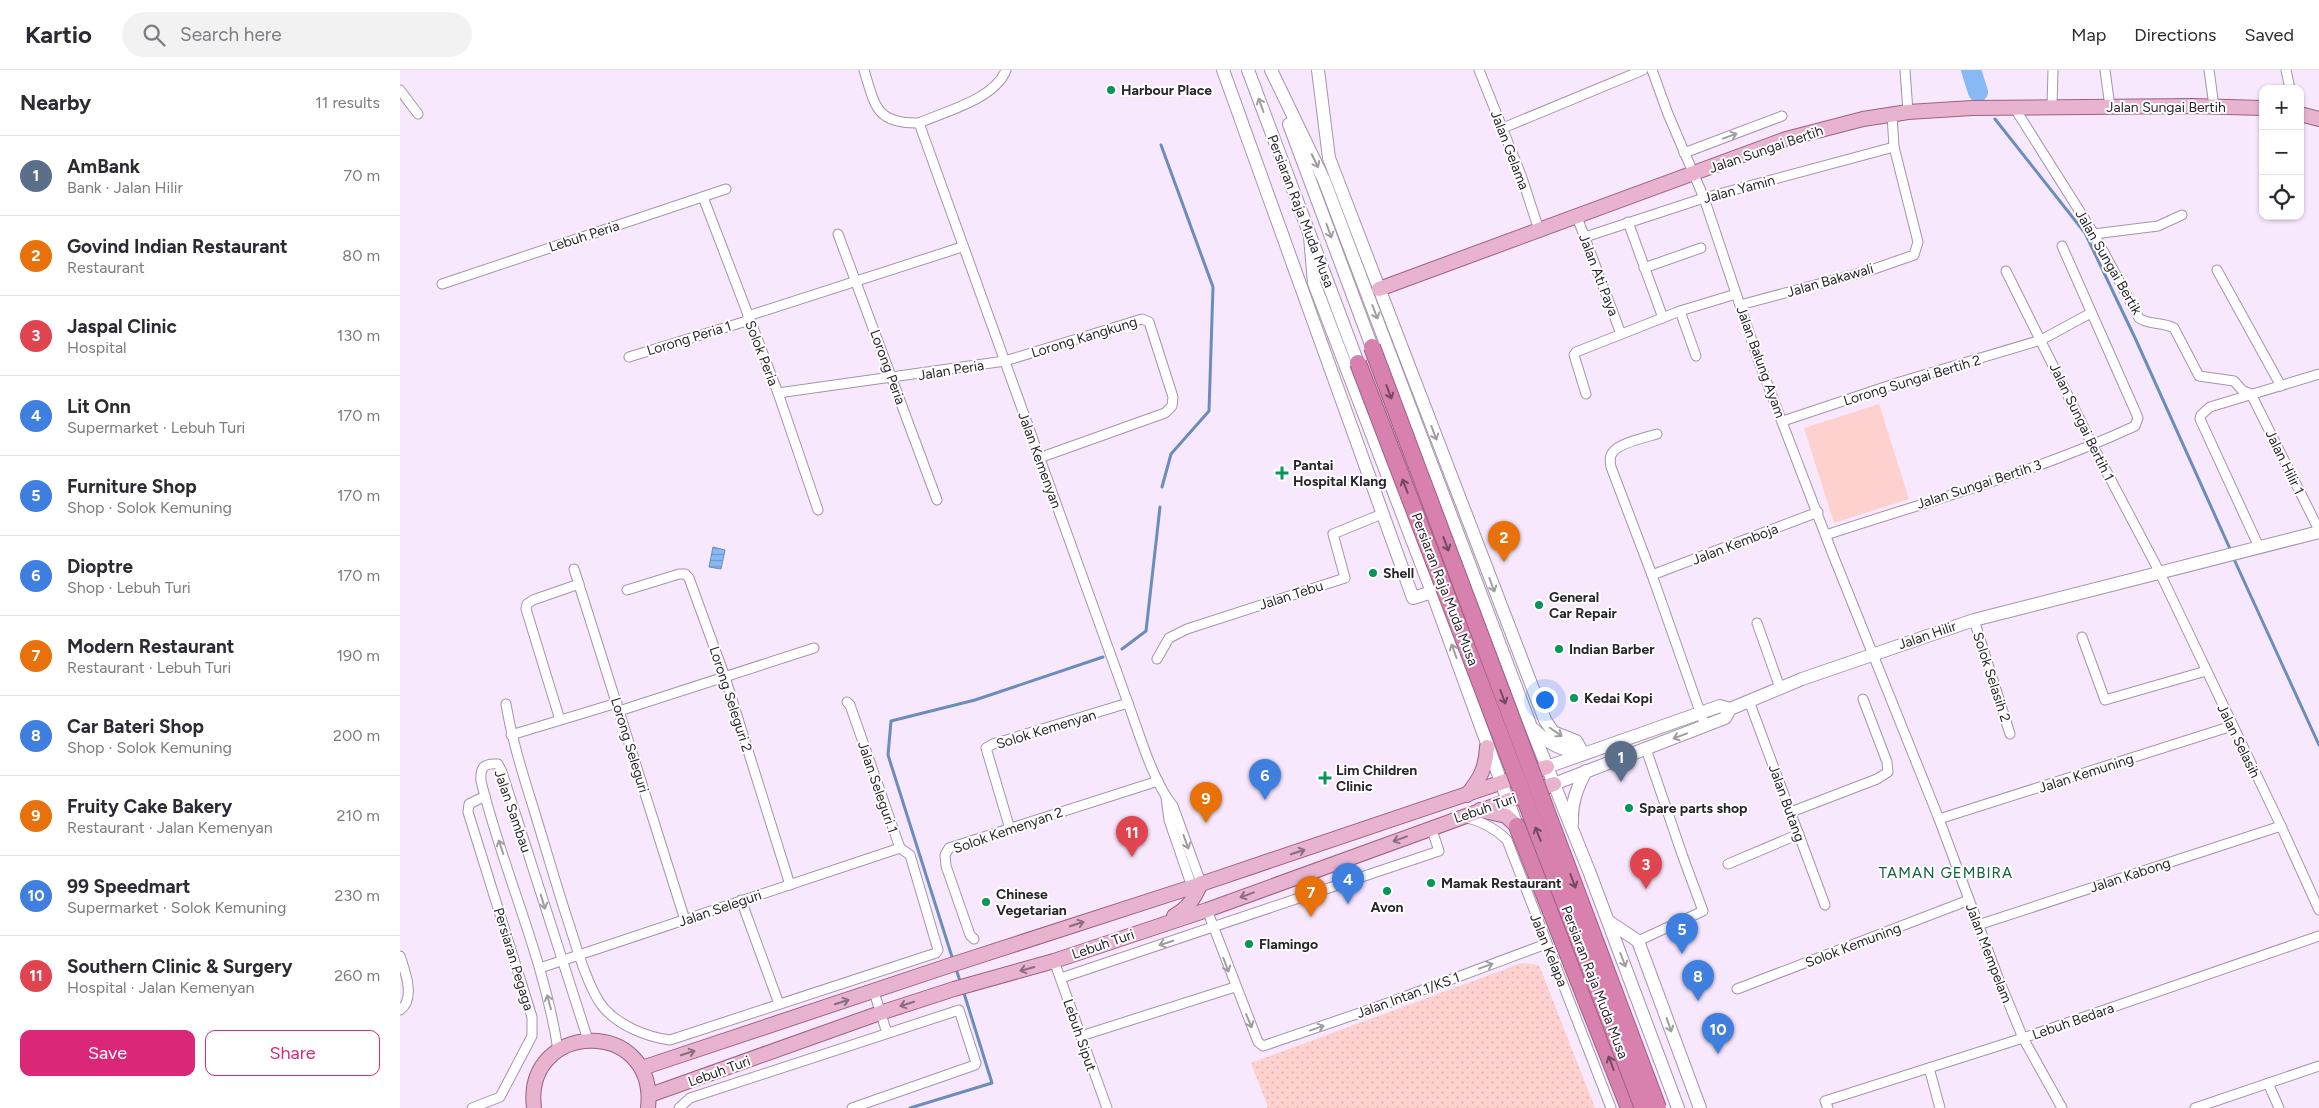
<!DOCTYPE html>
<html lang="en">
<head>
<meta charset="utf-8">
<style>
	body { margin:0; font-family:Figtree,sans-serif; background:#f2f2f3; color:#2b2b33 }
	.controls { position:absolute; right:15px; top:15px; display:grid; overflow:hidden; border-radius:10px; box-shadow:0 1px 4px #0004 }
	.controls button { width:45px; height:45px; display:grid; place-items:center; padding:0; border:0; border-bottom:1px solid #e1e1e2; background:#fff; color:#2b2b33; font:25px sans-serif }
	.you { position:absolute; left:1144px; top:629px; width:18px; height:18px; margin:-12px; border:4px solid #fff; border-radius:50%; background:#1a73e8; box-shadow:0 0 0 8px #1a73e833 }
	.badge { display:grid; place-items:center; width:32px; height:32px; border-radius:50%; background:#db2777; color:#fff; font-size:16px; font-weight:700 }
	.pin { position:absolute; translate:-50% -41px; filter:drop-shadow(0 1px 2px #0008) }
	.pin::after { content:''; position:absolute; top:26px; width:18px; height:15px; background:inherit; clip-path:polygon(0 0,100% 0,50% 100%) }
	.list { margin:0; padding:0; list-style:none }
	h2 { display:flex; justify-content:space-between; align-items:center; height:65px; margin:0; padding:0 20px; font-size:21px }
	h2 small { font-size:16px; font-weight:400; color:#7c7c81 }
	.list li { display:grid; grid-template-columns:32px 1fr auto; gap:15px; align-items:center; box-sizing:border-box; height:80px; padding:0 20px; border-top:1px solid #e1e1e2 }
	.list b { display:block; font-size:19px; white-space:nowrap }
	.list p { margin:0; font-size:16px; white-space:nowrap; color:#7c7c81 }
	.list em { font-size:16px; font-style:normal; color:#7c7c81 }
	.actions { display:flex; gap:10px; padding:15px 20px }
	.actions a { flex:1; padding:11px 0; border:1px solid #db2777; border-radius:10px; text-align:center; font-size:18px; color:#db2777 }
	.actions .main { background:#db2777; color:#fff }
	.icon { flex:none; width:28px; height:28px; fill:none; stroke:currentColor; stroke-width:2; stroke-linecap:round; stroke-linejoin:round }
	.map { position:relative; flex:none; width:1919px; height:1038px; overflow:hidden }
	header { display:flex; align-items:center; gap:30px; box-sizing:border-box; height:70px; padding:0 25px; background:#fff; border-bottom:1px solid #e1e1e2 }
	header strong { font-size:24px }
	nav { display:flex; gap:28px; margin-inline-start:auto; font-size:18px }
	.search { width:350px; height:45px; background:#f2f2f3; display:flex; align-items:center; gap:12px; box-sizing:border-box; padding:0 18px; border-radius:28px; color:#7c7c81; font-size:19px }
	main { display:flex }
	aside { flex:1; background:#fff }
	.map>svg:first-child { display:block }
</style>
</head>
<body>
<header>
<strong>Kartio</strong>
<div class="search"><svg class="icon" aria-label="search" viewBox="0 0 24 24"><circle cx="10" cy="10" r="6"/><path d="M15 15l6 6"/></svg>Search here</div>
<nav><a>Map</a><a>Directions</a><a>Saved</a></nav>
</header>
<main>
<aside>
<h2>Nearby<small>11 results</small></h2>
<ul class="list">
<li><span class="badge" style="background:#5c6f8a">1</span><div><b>AmBank</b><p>Bank · Jalan Hilir</p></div><em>70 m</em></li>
<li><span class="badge" style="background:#e8710a">2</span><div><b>Govind Indian Restaurant</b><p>Restaurant</p></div><em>80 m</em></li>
<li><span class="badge" style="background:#e0444e">3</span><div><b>Jaspal Clinic</b><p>Hospital</p></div><em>130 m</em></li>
<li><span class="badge" style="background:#3f7fe0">4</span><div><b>Lit Onn</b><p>Supermarket · Lebuh Turi</p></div><em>170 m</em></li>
<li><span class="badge" style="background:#3f7fe0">5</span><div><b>Furniture Shop</b><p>Shop · Solok Kemuning</p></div><em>170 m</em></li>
<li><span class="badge" style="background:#3f7fe0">6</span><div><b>Dioptre</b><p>Shop · Lebuh Turi</p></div><em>170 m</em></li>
<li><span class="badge" style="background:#e8710a">7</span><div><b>Modern Restaurant</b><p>Restaurant · Lebuh Turi</p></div><em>190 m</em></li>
<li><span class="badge" style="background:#3f7fe0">8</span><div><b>Car Bateri Shop</b><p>Shop · Solok Kemuning</p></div><em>200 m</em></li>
<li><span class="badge" style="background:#e8710a">9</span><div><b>Fruity Cake Bakery</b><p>Restaurant · Jalan Kemenyan</p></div><em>210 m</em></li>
<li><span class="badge" style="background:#3f7fe0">10</span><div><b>99 Speedmart</b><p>Supermarket · Solok Kemuning</p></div><em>230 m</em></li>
<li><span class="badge" style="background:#e0444e">11</span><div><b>Southern Clinic &amp; Surgery</b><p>Hospital · Jalan Kemenyan</p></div><em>260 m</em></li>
</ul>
<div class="actions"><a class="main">Save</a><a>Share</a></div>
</aside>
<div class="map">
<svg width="1919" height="1038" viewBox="0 0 1919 1038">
	<defs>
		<pattern id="grass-dots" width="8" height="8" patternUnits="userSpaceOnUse" patternTransform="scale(1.25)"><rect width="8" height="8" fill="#fed1cf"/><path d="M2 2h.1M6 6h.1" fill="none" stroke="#dab3b2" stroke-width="1.8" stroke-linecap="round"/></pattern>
		<pattern id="water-rules" width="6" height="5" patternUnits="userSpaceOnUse" patternTransform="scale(1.25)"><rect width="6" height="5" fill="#87baf5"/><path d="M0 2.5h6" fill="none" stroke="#6f97c7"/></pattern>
	</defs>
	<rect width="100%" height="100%" fill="#f8e8fd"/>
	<path fill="url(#grass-dots)" d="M1122 893 1139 895 1195 1038H866L868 1037 851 993Z"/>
	<path fill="#fed1cf" d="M1479 334 1509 429 1434 453 1404 358Z"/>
	<path fill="url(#water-rules)" stroke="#6b8db9" d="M313 477 325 480 321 499 309 497Z"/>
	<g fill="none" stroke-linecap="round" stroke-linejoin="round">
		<g stroke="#6b8db9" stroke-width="3">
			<path d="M1595 49 1685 163 1736 270 1831 481"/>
			<path d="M761 75 813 217 809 341 771 384 762 417"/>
			<path d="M1833 487 1919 675"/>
			<path d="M722 579 746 561 760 437"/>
			<path d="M553 890 488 685 491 651 575 630 703 587"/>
			<path d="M556 899 561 914"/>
			<path d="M510 1038 592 1013 563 920"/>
		</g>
		<path stroke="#87baf5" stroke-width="20" d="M1571 0 1578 22"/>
		<g stroke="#a495a9" stroke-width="11">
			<g id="street">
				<path d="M464 0C475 36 476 54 519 53 546 41 595 29 606 0"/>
				<path d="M1079 0 1121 105 1139 160"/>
				<path d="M1252 0 1268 44 1304 128 1359 292 1433 485 1539 749 1599 910 1623 968 1662 1038"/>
				<path d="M1505 0 1508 42"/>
				<path d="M1705 0 1710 37"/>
				<path d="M1809 0 1814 36"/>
				<path d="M1886 0 1890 19"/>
				<path d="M0 20 18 44"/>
				<path d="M1652 36 1653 0"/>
				<path d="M1614 37 1694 164 1739 248C1748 255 1763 252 1774 258L1799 306 1834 311 1842 320 1851 324"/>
				<path d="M519 53 728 633C739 663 753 712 773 736L801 813"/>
				<path d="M1103 58 1243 0"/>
				<path d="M1284 83 1382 46"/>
				<path d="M303 127 378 323 418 440"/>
				<path d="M1177 147 1221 264"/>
				<path d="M1228 152 1263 248"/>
				<path d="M438 164 537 430"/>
				<path d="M1694 164 1758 156 1782 145"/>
				<path d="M1185 167 1304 128 1494 77"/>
				<path d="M1244 198 1301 178"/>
				<path d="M1817 200 1881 316"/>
				<path d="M1606 201 1693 376 1759 501 1881 756 1919 840"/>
				<path d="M42 214 326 119"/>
				<path d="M1340 235 1471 200 1514 185 1518 172 1494 77 1492 45"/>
				<path d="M1280 241 1296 286"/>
				<path d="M348 246 562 177"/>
				<path d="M229 287 350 250"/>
				<path d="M378 323 605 291 742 249 749 252 773 327 772 336 765 343 639 388"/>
				<path d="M1186 324 1174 285 1176 282 1280 241 1336 224"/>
				<path d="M1851 324 1919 460"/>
				<path d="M1383 351 1500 312 1641 270 1691 243"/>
				<path d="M1257 364C1247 367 1219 373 1213 382 1209 386 1210 392 1211 397L1252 505 1305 656"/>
				<path d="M1426 465C1529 431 1636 402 1735 356L1738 348 1736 343 1662 176"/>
				<path d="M1859 477 1800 349 1801 345 1810 337 1919 304"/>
				<path d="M174 499 285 850"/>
				<path d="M1252 505 1418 442"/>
				<path d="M227 520 279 504H285L289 508 325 607 390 815"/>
				<path d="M1574 550 1610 664"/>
				<path d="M1357 553 1380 618"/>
				<path d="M1682 567 1705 630 1806 601"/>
				<path d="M757 589 769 568 787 559 945 508 933 464 982 444"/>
				<path d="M1349 631 1425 835"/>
				<path d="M106 634C112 670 123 705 134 740 146 779 157 818 170 857 177 879 189 920 203 937 219 956 247 967 270 970L536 883 538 880 510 785 500 778 450 635 447 632"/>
				<path d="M219 641 414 578"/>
				<path d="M160 650 126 539 127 534 133 530 179 514"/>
				<path d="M111 665 217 633"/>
				<path d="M766 727 769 750 792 817"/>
				<path d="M1391 742 1477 709 1488 702 1487 692 1463 629"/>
				<path d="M1064 747C1081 751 1094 757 1107 770L1211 1038"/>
				<path d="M1539 749 1832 656"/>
				<path d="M610 759 586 678 593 674 728 633"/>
				<path d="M1328 794 1399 764"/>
				<path d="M341 830 379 934"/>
				<path d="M807 840 858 972 863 976 977 937 1146 874"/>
				<path d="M1578 855 1881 756"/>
				<path d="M574 869 570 865 546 796 545 785 549 778 758 711"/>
				<path d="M1238 871 1303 841 1283 787 1246 679"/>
				<path d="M0 886C5 901 16 929 0 940"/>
				<path d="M654 891 707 1038"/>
				<path d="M140 898 500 778"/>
				<path d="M661 908 1039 781 1031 757"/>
				<path d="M1337 919 1569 830"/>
				<path d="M474 922 487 963"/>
				<path d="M681 966 835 917"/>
				<path d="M158 980C144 887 103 801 81 711 80 697 84 693 98 694L102 702 188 970"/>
				<path d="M1529 998 1540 1038"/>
				<path d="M1868 1013 1879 1038"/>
				<path d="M72 1038 100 1027 132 966V947L68 742 69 734 85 726"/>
				<path d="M279 1038 290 1028 559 940 576 993 575 995 452 1038"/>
				<path d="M1428 1038 1425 1031 1623 968 1919 866"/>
				<path d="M1795 1038 1919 996"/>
			</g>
		</g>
		<g stroke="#a495a9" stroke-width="14">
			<g id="secondary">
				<path d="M823 0 1013 528 1032 522"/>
				<path d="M848 0 958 293"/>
				<path d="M871 0 924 110 1131 657 1189 801 1278 1038"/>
				<path d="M918 0 929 88 1145 650 1153 662 1176 671 1183 683"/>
				<path d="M889 54 972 277"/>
				<path d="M910 167 914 213 1032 522 1117 756"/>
				<path d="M1133 659C1148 673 1160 680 1181 683"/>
				<path d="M1147 697 1320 636 1330 639 1402 609 1574 550 1919 462"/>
				<path d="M1154 714 1325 648 1330 639"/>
				<path d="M1172 753C1171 733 1177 718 1186 701"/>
				<path d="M1208 851 1238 871 1300 1038"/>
			</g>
		</g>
		<g stroke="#9c6181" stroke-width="16">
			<g id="primary">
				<path d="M1900 44 1919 49"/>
				<path d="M979 219 1386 69 1463 49 1508 42 1572 38 1793 36 1863 38"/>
				<path d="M1067 725C1080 709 1086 698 1087 677"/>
				<path d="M1080 740 1106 746 1117 756"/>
				<path d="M774 846C788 838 794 829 801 813"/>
				<path d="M242 998 548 896 792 817 1147 697"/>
				<path d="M250 1025 480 943 554 919 654 891 807 840 1154 714"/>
				<path d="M134 1038C123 950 258 947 248 1038"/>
			</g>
		</g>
		<g stroke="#9c6181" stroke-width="18">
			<path id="highway" d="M1117 756 1229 1038"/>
		</g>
		<use href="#street" stroke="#fff" stroke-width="9"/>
		<use href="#secondary" stroke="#fff" stroke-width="12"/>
		<use href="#primary" stroke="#e8b3ce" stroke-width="14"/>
		<use href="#highway" stroke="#d981ae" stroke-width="16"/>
		<g stroke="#9c6181" stroke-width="18" stroke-linecap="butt">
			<g id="highway-bridge">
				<path d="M972 277 1258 1038"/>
				<path d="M958 293 1243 1038"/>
			</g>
		</g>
		<use href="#highway-bridge" stroke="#d981ae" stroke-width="16"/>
	</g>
	<defs><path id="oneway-shaft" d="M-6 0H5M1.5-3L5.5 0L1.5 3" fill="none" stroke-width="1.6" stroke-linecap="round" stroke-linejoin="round" transform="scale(1.25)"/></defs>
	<g stroke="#a09da0">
		<use href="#oneway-shaft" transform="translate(861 35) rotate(-110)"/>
		<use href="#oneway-shaft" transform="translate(1330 66) rotate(-20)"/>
		<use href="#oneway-shaft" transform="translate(915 91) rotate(64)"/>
		<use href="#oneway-shaft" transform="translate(929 161) rotate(70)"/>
		<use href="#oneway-shaft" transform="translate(975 242) rotate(69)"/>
		<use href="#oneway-shaft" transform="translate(1034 363) rotate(69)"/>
		<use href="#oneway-shaft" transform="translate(1092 515) rotate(69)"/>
		<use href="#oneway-shaft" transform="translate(1054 581) rotate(-110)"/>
		<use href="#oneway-shaft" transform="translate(1156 662) rotate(35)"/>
		<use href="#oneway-shaft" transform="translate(1280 666) rotate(159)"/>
		<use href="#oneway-shaft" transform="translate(786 772) rotate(70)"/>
		<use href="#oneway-shaft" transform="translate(101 777) rotate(-108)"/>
		<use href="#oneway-shaft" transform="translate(143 832) rotate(73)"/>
		<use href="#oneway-shaft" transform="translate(766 873) rotate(162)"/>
		<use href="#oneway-shaft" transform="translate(1223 890) rotate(69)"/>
		<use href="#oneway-shaft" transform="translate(826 895) rotate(69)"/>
		<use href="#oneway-shaft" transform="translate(1086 896) rotate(-20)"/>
		<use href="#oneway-shaft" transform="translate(149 932) rotate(-105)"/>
		<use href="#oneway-shaft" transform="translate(849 951) rotate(67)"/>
		<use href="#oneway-shaft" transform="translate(1269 955) rotate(71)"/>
		<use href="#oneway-shaft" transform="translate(917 958) rotate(-20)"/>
	</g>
	<g stroke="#714a61">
		<use href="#oneway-shaft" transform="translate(989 322) rotate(69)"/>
		<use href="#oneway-shaft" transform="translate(1005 416) rotate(-111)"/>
		<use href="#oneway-shaft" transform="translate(1046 474) rotate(69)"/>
		<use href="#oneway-shaft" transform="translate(1103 627) rotate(69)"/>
		<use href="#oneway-shaft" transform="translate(1138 764) rotate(-111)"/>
		<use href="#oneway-shaft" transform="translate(1173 811) rotate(69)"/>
		<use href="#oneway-shaft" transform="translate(1211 993) rotate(-111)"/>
	</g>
	<g stroke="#8a6c7e">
		<use href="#oneway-shaft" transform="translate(1000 769) rotate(160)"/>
		<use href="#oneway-shaft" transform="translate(898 782) rotate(-18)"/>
		<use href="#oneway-shaft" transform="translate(847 825) rotate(160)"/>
		<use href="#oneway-shaft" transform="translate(677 854) rotate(-18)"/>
		<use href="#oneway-shaft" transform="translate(627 899) rotate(164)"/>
		<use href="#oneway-shaft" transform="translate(442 932) rotate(-18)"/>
		<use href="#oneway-shaft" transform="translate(507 934) rotate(162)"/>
		<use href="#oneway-shaft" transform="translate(288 983) rotate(-18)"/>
	</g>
	<g fill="#049758" stroke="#fff" stroke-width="2">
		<circle cx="711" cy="20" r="5"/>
		<path d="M879.5 395.5h5v5h5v5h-5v5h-5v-5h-5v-5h5z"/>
		<circle cx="973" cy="503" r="5"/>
		<circle cx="1139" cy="535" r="5"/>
		<circle cx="1159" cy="579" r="5"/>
		<circle cx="1174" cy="628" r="5"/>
		<path d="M922.5 700.5h5v5h5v5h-5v5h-5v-5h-5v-5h5z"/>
		<circle cx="1229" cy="738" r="5"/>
		<circle cx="1031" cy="813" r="5"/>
		<circle cx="987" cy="821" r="5"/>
		<circle cx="586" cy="832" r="5"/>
		<circle cx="849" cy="874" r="5"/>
	</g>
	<g text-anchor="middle" stroke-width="4" stroke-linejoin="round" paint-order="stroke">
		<g font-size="14" font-weight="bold" fill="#2b252d" stroke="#fff" text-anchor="start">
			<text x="721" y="25">Harbour Place</text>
			<text x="893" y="400">Pantai<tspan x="893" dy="16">Hospital Klang</tspan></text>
			<text x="983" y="508">Shell</text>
			<text x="1149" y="532">General<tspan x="1149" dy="16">Car Repair</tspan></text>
			<text x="1169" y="584">Indian Barber</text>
			<text x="1184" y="633">Kedai Kopi</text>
			<text x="936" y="705">Lim Children<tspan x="936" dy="16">Clinic</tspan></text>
			<text x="1239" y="743">Spare parts shop</text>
			<text x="1041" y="818">Mamak Restaurant</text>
			<text x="596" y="829">Chinese<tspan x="596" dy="16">Vegetarian</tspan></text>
			<text x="987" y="842" text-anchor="middle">Avon</text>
			<text x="859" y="879">Flamingo</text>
		</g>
		<g font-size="14" fill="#2b252d" stroke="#fff">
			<text x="1766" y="42">Jalan Sungai Bertih</text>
			<text transform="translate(1366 79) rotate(-19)" y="5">Jalan Sungai Bertih</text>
			<text transform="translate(1110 80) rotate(69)" y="5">Jalan Gelama</text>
			<text transform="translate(1339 119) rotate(-15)" y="5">Jalan Yamin</text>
			<text transform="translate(901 141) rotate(69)" y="5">Persiaran Raja Muda Musa</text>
			<text transform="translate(184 166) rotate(-18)" y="5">Lebuh Peria</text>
			<text transform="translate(1709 192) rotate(60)" y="5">Jalan Sungai Bertik</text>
			<text transform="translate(1199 205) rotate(69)" y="5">Jalan Ati Paya</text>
			<text transform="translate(1430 210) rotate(-16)" y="5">Jalan Bakawali</text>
			<text transform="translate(684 267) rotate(-17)" y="5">Lorong Kangkung</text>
			<text transform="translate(289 268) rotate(-17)" y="5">Lorong Peria 1</text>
			<text transform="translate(362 283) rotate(69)" y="5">Solok Peria</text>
			<text transform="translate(1361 292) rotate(70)" y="5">Jalan Balung Ayam</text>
			<text transform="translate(488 297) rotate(70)" y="5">Lorong Peria</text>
			<text transform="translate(551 300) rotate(-9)" y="5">Jalan Peria</text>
			<text transform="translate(1512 310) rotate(-17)" y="5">Lorong Sungai Bertih 2</text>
			<text transform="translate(1682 352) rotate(64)" y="5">Jalan Sungai Bertih 1</text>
			<text transform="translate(640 390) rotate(70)" y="5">Jalan Kemenyan</text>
			<text transform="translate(1885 392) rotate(64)" y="5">Jalan Hilir 1</text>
			<text transform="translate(1579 414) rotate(-18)" y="5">Jalan Sungai Bertih 3</text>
			<text transform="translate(1335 474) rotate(-21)" y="5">Jalan Kemboja</text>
			<text transform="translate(1045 519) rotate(69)" y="5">Persiaran Raja Muda Musa</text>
			<text transform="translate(891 525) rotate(-18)" y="5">Jalan Tebu</text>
			<text transform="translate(1527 565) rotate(-19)" y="5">Jalan Hilir</text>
			<text transform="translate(1592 607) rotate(72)" y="5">Solok Selasih 2</text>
			<text transform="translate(331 629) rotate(72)" y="5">Lorong Seleguri 2</text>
			<text transform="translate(646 659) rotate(-17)" y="5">Solok Kemenyan</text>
			<text transform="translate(1839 671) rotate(64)" y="5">Jalan Selasih</text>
			<text transform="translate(230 675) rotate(73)" y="5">Lorong Seleguri</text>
			<text transform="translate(1686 703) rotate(-18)" y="5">Jalan Kemuning</text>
			<text transform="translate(478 717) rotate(71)" y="5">Jalan Seleguri 1</text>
			<text transform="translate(1387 733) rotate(70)" y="5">Jalan Butang</text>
			<text transform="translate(1085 738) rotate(-19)" y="5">Lebuh Turi</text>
			<text transform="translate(113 741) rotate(71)" y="5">Jalan Sambau</text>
			<text transform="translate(608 760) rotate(-19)" y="5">Solok Kemenyan 2</text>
			<text transform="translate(1730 805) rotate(-18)" y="5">Jalan Kabong</text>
			<text transform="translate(320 838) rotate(-19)" y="5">Jalan Seleguri</text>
			<text transform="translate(703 874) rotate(-19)" y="5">Lebuh Turi</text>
			<text transform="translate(1453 875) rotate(-21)" y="5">Solok Kemuning</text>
			<text transform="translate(1149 880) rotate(68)" y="5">Jalan Kelapa</text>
			<text transform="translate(1589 883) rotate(69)" y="5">Jalan Mempelam</text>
			<text transform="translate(114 889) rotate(73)" y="5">Persiaran Pegaga</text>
			<text transform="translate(1195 912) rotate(69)" y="5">Persiaran Raja Muda Musa</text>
			<text transform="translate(1008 925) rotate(-20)" y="5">Jalan Intan 1/KS 1</text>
			<text transform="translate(1673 951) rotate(-19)" y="5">Lebuh Bedara</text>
			<text transform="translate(680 965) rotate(71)" y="5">Lebuh Siput</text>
			<text transform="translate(319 1001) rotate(-20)" y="5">Lebuh Turi</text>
		</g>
		<g font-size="15" letter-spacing="1" fill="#0f6239" stroke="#fff">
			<text x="1546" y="808">TAMAN GEMBIRA</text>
		</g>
	</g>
</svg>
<div class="controls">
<button>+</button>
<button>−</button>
<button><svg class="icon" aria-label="locate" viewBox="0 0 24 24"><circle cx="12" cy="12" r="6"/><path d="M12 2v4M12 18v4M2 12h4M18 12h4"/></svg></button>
</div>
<div class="you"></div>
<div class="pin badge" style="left:1221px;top:712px;background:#5c6f8a">1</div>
<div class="pin badge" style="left:1104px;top:492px;background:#e8710a">2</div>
<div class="pin badge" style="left:1246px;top:819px;background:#e0444e">3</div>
<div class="pin badge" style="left:948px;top:834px;background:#3f7fe0">4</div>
<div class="pin badge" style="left:1282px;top:884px;background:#3f7fe0">5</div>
<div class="pin badge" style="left:865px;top:730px;background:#3f7fe0">6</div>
<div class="pin badge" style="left:911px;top:847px;background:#e8710a">7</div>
<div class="pin badge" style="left:1298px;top:931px;background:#3f7fe0">8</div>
<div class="pin badge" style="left:806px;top:753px;background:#e8710a">9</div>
<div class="pin badge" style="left:1318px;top:984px;background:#3f7fe0">10</div>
<div class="pin badge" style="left:732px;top:787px;background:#e0444e">11</div>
</div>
</main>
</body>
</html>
